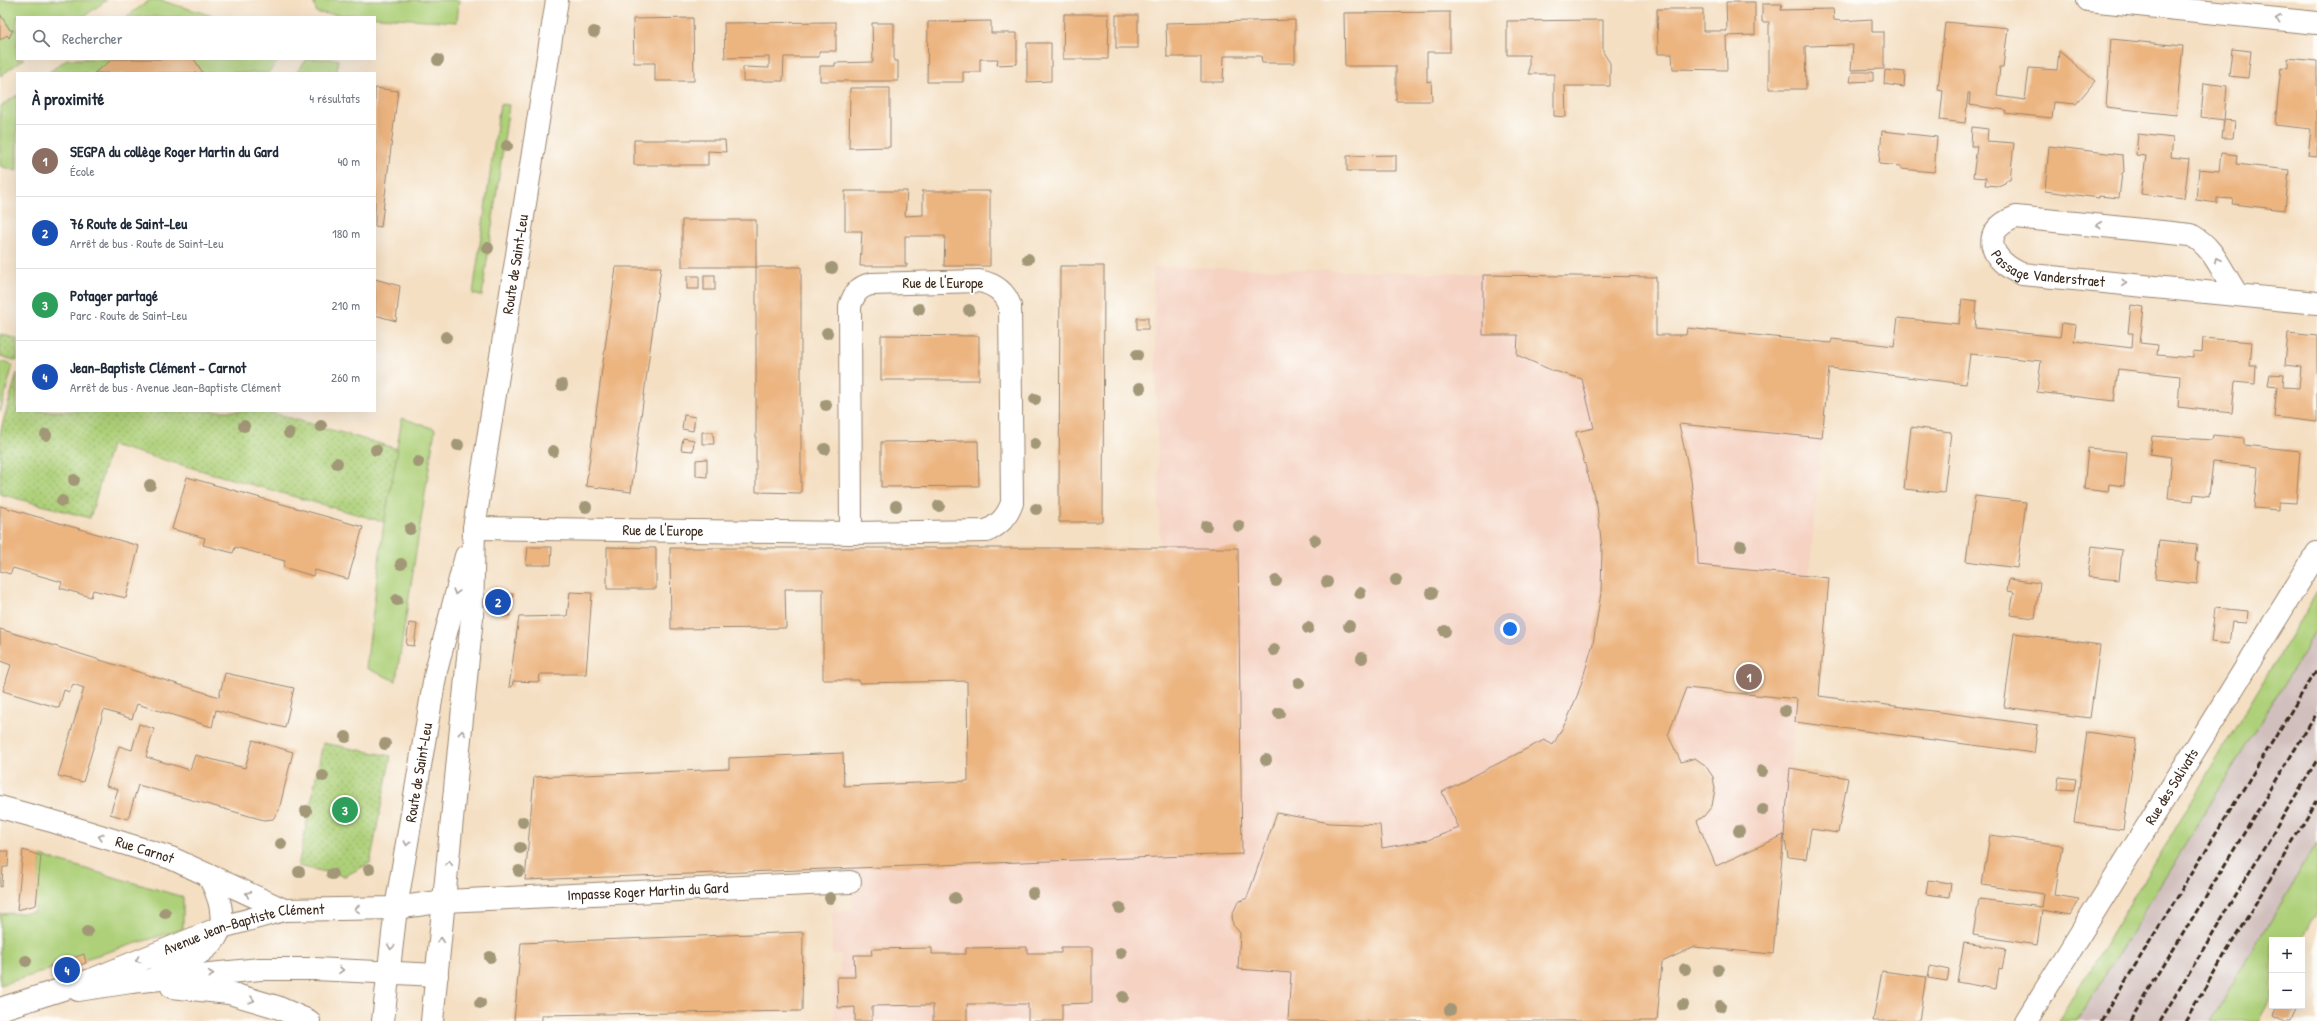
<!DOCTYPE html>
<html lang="fr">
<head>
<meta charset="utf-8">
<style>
	body { margin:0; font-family:"Patrick Hand",sans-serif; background:#f2f2f3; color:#1f2937 }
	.controls { position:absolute; right:12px; bottom:12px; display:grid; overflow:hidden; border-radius:0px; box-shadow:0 4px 16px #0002 }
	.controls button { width:36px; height:36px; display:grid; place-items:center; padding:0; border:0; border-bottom:1px solid #e0e1e3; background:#fff; color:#1f2937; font:20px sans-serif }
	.you { position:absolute; left:1510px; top:629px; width:14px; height:14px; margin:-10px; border:3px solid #fff; border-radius:50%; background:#1a73e8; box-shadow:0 0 0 6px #1a73e833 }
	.badge { display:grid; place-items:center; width:26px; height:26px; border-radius:50%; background:#ea580c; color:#fff; font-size:13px; font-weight:700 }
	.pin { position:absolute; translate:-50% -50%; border:2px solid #fff; box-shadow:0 1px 4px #0006 }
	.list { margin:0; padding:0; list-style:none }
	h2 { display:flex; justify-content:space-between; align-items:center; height:52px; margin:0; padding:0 16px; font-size:17px }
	h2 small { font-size:13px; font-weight:400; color:#747a83 }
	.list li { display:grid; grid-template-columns:26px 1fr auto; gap:12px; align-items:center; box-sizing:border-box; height:72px; padding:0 16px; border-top:1px solid #e0e1e3 }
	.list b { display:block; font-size:15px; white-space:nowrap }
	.list p { margin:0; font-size:13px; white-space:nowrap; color:#747a83 }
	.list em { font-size:13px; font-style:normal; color:#747a83 }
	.icon { flex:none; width:22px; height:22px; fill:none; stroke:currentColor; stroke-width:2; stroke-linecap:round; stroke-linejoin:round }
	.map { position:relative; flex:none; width:2317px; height:1021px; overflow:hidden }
	.search { position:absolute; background:#fff; box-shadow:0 4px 16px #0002; left:16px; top:16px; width:360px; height:44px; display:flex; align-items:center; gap:10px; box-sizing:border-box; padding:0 14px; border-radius:0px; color:#747a83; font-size:15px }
	.panel { position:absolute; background:#fff; box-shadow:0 4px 16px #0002; left:16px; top:72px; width:360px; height:340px; border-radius:0px }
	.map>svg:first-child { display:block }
</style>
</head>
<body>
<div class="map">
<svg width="2317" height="1021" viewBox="0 0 2317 1021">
	<defs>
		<pattern id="park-dots" width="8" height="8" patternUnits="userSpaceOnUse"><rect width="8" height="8" fill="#aed079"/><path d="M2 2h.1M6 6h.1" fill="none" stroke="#8fa963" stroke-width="1.8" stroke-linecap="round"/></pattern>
	</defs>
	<rect width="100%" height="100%" fill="#fdfcf7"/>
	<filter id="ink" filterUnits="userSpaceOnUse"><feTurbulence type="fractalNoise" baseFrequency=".025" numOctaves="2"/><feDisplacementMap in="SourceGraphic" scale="8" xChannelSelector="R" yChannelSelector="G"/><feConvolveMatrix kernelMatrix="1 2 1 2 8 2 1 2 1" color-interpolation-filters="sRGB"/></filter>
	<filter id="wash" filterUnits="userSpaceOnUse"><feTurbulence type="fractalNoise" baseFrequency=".012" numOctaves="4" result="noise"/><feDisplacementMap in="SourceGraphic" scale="16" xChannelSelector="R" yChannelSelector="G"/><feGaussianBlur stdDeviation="0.9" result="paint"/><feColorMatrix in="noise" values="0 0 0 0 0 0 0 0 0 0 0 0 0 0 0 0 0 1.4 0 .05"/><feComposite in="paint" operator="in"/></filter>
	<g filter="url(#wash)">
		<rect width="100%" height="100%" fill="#f4dfc3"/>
		<path fill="#f5d2c2" d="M1153 267 1656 277V335H1686L1687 328 1831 343 1773 954 1694 947 1662 962 1657 1021H834L833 974H840V955H832V912L853 910 849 868 1242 853 1238 548H1160Z"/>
		<path fill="#d1bfbd" d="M2317 606V910L2301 940H2272V995L2258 1021H2064Z"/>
		<g fill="#aed079" stroke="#747d4c">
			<path d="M0 0H107L83 17H17V59H24L0 76Z"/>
			<path d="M150 0H159L216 17H126Z"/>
			<path d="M313 0H459L457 22 317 13Z"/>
			<path d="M67 59H280L268 73H48Z"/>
			<path d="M307 59H338L337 73H296Z"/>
			<path d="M17 95V171L0 166V107Z"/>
			<path d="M500 104 509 105 482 296 473 294Z"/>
			<path d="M0 361 13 365 0 412Z"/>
			<path d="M402 418 435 429 396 681 366 668 384 522Z"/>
			<path d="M2317 592V630L2077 1021H2059Z"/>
			<path d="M2317 843V910L2301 940H2272V995L2258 1021H2211Z"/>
			<path d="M41 856 183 897V929L0 985V914L34 912Z"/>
		</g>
		<g fill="url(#park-dots)" stroke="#747d4c">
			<path d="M0 334 17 339V361L0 356Z"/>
			<path d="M17 373V411H266L398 449 384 522 111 445 90 518 0 494V433Z"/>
			<path d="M323 743 391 756 370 863 345 876 298 866Z"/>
		</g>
		<g id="blocks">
			<g fill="#ecb47f">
				<path d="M1726 2H1755V35L1726 36 1727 70 1673 69 1672 54H1658L1657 9H1703V31H1727Z"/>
				<path d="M1762 4H1782L1781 10 1833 9 1834 20 1841 21 1872 19V32H1884V69L1851 70 1853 45 1805 46 1806 89H1769V22H1762Z"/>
				<path d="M1450 12V52H1427V82L1431 81 1432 101H1396V66H1345L1344 13Z"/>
				<path d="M0 14 10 30H13L9 38 7 35 0 40Z"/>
				<path d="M1064 14H1109L1108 59H1063Z"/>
				<rect x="1116" y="15" width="22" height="33"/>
				<path d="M693 18 694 81H655V63H634L633 19Z"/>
				<path d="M1295 20V63H1262L1261 56H1224L1223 82H1201V57H1167L1166 23Z"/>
				<path d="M1603 20V52L1610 63V86H1565L1566 117 1554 116V74H1529V55H1507V21Z"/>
				<path d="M991 21V33H1017V64L997 65 998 59H980V72H963V82H927L928 22Z"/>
				<path d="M836 22V51H819V57H784L783 81H743V67L769 68V57L725 58 724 23Z"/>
				<path d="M1945 22 2008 28 2003 67H2000L1997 96 2025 100 2029 68 2057 70 2059 51 2095 81 2076 104 2054 102 2052 118 2005 113 2006 110 1969 105 1970 93H1968L1965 123 1940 120 1943 91 1938 90Z"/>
				<path d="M872 23H894V61H898V81H820V66H835V63L873 62Z"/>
				<path d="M2111 39 2183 46 2176 115 2106 107Z"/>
				<path d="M1027 43H1051V81L1027 82Z"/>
				<path d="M2232 49 2251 51 2248 78 2229 76Z"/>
				<path d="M2288 58 2317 61V157L2308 156 2311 129 2275 125 2281 67 2288 68Z"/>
				<path d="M113 59H194L203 73H94Z"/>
				<path d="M1885 70 1905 72 1904 87 1884 84Z"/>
				<path d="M1852 72H1873V81L1850 82Z"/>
				<path d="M2204 83 2227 86 2224 120 2235 121 2233 138H2222L2224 120 2201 117Z"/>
				<path d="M375 88 398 91 381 227 375 226Z"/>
				<path d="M850 88H890V147L849 148Z"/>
				<path d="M1972 127 1988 129 1987 141 2014 143 2010 180H2006L2005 183 1998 186 1985 185 1986 178 1973 177 1977 146H1971Z"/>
				<path d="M1882 131 1937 137 1934 172 1901 169V166L1879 164Z"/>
				<path d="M2138 134 2173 138 2171 157 2189 159 2184 199 2141 194 2146 156 2136 155Z"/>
				<path d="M634 140H725L726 152 708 151V165H634Z"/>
				<path d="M2049 146 2123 155 2124 172 2122 173 2119 198 2099 196V198L2045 191Z"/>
				<path d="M2221 153 2237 155 2236 164 2289 170 2285 210 2232 204 2233 199 2217 198V203L2196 200 2199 169 2219 171Z"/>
				<path d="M1396 155V171H1347V156Z"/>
				<path d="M845 191H907L905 216 923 215V193L921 191H990V266H944L945 236H905V264H907V266H860L862 231H845Z"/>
				<rect x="682" y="220" width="74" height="47"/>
				<path d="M1060 266H1104L1103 522H1059Z"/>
				<path d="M616 267H661L631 492 586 486Z"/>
				<path d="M756 267H801V493L756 492Z"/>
				<rect x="704" y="275" width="11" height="15"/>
				<path d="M1483 275 1656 277V335H1686L1687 328 1831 343 1832 339 1894 346 1898 318 1959 324 1962 299 1977 301 1975 328 2060 337 2062 323 2076 325 2074 341 2132 348 2133 333H2128L2131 305 2144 307 2140 343 2158 345 2157 355 2193 358V351L2202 352 2203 338 2252 342 2250 366H2256L2255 384 2235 382 2232 413 2178 407 2180 376 2118 369 2114 401 2037 392 2041 361 1970 354 1966 384 1829 368 1822 438 1679 424 1691 480 1697 534 1698 565 1829 578 1819 696 2038 725 2034 753 1795 722 1797 699 1686 688 1668 735 1681 762 1695 758 1705 765 1713 777 1715 789 1712 806 1704 816 1697 821 1716 866 1784 835 1790 768 1848 778 1838 833 1811 829 1806 859 1788 857 1784 835 1773 954 1694 947 1662 962 1657 1021H1288L1291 973 1238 969 1240 933 1233 925 1232 915 1238 902 1247 898 1277 813 1330 823 1380 825 1382 848 1428 840 1459 828 1442 792 1544 740 1553 745 1568 718 1579 691 1593 644 1601 593 1602 549 1597 506 1576 434V432L1594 428 1582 379 1551 370 1517 355 1518 335H1483Z"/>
				<rect x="687" y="276" width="12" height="13"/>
				<path d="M375 279 400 286 396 321 375 315Z"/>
				<rect x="1137" y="318" width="11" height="11"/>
				<path d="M2288 333 2317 336V422L2274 417 2277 386 2268 385 2270 374 2284 375 2283 387 2299 388 2301 367 2285 365Z"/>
				<path d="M881 335 979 336V380H881Z"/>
				<path d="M684 415 695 417 693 431 682 429Z"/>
				<path d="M1911 427 1951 432 1944 493 1904 489Z"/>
				<path d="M702 432H713L714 444H702Z"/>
				<path d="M2213 435 2244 438V445L2300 451 2296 503 2279 502V510L2254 508 2258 467 2213 462 2209 496 2194 494 2193 501 2168 499 2172 457 2150 454 2152 436 2212 440Z"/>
				<path d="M683 438 694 440 693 451 681 450Z"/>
				<path d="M978 441 979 486 881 487V442Z"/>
				<path d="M2088 448 2127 452 2124 486 2109 484 2108 492 2084 489Z"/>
				<path d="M707 459V477L696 476V460Z"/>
				<path d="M187 477 363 527 348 579 315 570 313 576 283 567 285 561 235 547 233 553 203 545 205 538 172 529Z"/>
				<path d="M1975 496 2026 502 2017 568 1966 561Z"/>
				<path d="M0 506 139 546 126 598 93 590 91 597 60 588 62 582 13 568 10 574 0 571Z"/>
				<path d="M2159 540 2197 544 2195 561 2199 562 2197 584 2155 579Z"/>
				<path d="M2092 546 2122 550 2119 580 2088 577Z"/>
				<path d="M528 547H552L551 565H526Z"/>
				<path d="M607 547 656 548V589H607Z"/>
				<path d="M670 548H1238L1242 854 525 880 534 777 729 769V758L843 753 844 786 968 781 967 681 859 683V680H823V589H785L786 628 671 629Z"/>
				<path d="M2009 579 2040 583 2035 618 2010 615 2014 592 2007 591Z"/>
				<path d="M570 592 592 593 586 674H540L539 682 513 681 512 687H509L519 617 567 616Z"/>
				<path d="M504 594H513L510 616H501Z"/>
				<path d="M2215 608 2248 611 2247 623 2232 622 2229 644 2211 642Z"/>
				<path d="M409 623 417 624 414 646 406 645Z"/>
				<path d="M0 629 219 697 225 673 294 688 285 728 216 710 212 727 137 704 132 719 104 710 83 782 58 776 84 688 73 684 69 692 64 690 59 708 3 691 11 665 0 661Z"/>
				<path d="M2014 633 2100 645 2090 718 2004 707Z"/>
				<path d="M139 724 154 729 146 757 190 770 195 755 245 768 253 740 293 752 279 810 273 819 264 820 138 785 128 819 110 814 118 789 106 786 119 746 132 750Z"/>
				<path d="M2087 732 2136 739 2123 830 2074 823Z"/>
				<path d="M2059 777 2076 779 2074 790 2057 789Z"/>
				<path d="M1990 835 2062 845 2054 895 2079 899 2070 915 2042 910 2037 945 1973 935 1979 899 2042 907 2044 894 1982 885Z"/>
				<path d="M23 850 41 856 36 905 17 910Z"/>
				<path d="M0 851H9L8 867H3L2 886 0 887Z"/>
				<path d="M1928 880 1951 883 1949 897 1926 894Z"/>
				<path d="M803 932 802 1011 542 1015V1021H514L521 943Z"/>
				<path d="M1964 943 2006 949 2002 969 1999 968 1996 989 1957 982Z"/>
				<path d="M1027 947V953H1061V947H1092V1003L1062 1004V1021H1028V1004H967V1021H933V1005L872 1006V1021H855V1007L838 1008 837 977H855L854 955H872L871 949 932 948V954H966V948Z"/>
				<path d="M84 954 86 963 57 972 50 966Z"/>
				<path d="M1930 966 1949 970 1947 981 1928 978Z"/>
				<path d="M1882 971 1926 977 1919 1021H1873Z"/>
				<path d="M2278 1006H2298L2291 1021H2285L2274 1015Z"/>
			</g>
		</g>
	</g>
	<g filter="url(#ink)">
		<use href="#blocks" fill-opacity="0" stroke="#988470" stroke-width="1"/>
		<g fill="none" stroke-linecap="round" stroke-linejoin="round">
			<g stroke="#988470" stroke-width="24">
				<g id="street">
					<path d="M2088 0 2317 23"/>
					<path d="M979 281C994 284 1005 291 1010 306L1012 503C1007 517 1000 524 987 531L851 533 850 306C854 294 858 287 871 284Z"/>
					<path id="s1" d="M2237 294C2221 271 2215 248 2191 235L2016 217C1978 231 1990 261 2022 274L2317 303"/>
					<path id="s2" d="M474 528 851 533"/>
					<path id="s3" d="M0 807 55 822 171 858 284 910"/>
					<path id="s4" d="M445 901 850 882"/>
					<path d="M78 990 131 982"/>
					<path id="s5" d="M2026 1021 2317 553"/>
				</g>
			</g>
			<g stroke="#988470" stroke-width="24">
				<g id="secondary">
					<path d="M160 971C213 952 240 933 208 875"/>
					<path d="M131 982 260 969H315L437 975"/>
					<path d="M172 987 229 993 277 1007 309 1021"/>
					<path id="s6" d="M0 1009 91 980 222 927 284 910 396 908 445 901"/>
				</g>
			</g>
			<g stroke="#988470" stroke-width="24">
				<g id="primary">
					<path id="s7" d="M383 1021 396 908 436 671 466 556"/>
					<path id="s8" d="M432 1021 472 617 474 528 557 0"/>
				</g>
			</g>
			<use href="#street" stroke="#fff" stroke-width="22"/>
			<use href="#secondary" stroke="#fff" stroke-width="22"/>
			<use href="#primary" stroke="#fff" stroke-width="22"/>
			<g stroke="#3b2a1e" stroke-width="3" stroke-dasharray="6 3" stroke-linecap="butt">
				<path d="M2101 1021 2317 669"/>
				<path d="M2130 1021 2317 713"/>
				<path d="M2160 1021 2317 760"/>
				<path d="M2185 1021 2317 801"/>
			</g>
		</g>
		<g fill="#a29777">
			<circle cx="594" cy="32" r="6"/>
			<circle cx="438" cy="60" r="6"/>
			<circle cx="507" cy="146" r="6"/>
			<circle cx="488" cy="248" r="6"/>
			<circle cx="1028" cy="259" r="6"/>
			<circle cx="832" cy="268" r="6"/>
			<circle cx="919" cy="309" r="6"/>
			<circle cx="969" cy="310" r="6"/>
			<circle cx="827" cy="333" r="6"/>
			<circle cx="446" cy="337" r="6"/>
			<circle cx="1137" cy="355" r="6"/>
			<circle cx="562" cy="385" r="6"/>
			<circle cx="1140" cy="388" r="6"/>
			<circle cx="1035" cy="399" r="6"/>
			<circle cx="826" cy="405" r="6"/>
			<circle cx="244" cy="426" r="6"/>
			<circle cx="321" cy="426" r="6"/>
			<circle cx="289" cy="433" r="6"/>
			<circle cx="46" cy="435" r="6"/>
			<circle cx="1035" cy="444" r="6"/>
			<circle cx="458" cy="445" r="6"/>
			<circle cx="825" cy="449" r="6"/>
			<circle cx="376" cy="450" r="6"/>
			<circle cx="553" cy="451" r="6"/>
			<circle cx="418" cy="462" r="6"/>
			<circle cx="337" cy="463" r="6"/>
			<circle cx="74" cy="480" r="6"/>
			<circle cx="150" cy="485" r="6"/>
			<circle cx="62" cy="501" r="6"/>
			<circle cx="896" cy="506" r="6"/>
			<circle cx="939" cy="506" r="6"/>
			<circle cx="586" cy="507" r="6"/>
			<circle cx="1036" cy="509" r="6"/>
			<circle cx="1206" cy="526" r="6"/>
			<circle cx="1239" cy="526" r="6"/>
			<circle cx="410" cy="529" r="6"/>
			<circle cx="1315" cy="540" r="6"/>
			<circle cx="1741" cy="546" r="6"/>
			<circle cx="401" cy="564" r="6"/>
			<circle cx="1396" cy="580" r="6"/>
			<circle cx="1276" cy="581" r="6"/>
			<circle cx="1327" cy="582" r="6"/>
			<circle cx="1360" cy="593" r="6"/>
			<circle cx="1432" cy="593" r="6"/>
			<circle cx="397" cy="600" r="6"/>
			<circle cx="1349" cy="626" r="6"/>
			<circle cx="1308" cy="628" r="6"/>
			<circle cx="1445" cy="631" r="6"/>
			<circle cx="1274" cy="650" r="6"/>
			<circle cx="1362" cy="658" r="6"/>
			<circle cx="1299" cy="683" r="6"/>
			<circle cx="1785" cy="711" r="6"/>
			<circle cx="1279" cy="713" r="6"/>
			<circle cx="346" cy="737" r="6"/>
			<circle cx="385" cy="744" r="6"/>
			<circle cx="1266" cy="760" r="6"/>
			<circle cx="1762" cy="771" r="6"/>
			<circle cx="323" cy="776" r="6"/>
			<circle cx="1763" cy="810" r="6"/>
			<circle cx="306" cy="811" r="6"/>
			<circle cx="523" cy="822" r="6"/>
			<circle cx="1739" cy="831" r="6"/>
			<circle cx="281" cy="844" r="6"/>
			<circle cx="520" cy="848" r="6"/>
			<circle cx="369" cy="869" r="6"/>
			<circle cx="519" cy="871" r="6"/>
			<circle cx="299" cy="872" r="6"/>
			<circle cx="332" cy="874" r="6"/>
			<circle cx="1033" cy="893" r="6"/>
			<circle cx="830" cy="898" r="6"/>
			<circle cx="955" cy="898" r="6"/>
			<circle cx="1120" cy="908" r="6"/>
			<circle cx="165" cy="913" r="6"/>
			<circle cx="87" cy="932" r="6"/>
			<circle cx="1121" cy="953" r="6"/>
			<circle cx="490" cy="957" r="6"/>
			<circle cx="26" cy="961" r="6"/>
			<circle cx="1685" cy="969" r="6"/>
			<circle cx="1718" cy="970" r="6"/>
			<circle cx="1123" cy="997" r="6"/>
			<circle cx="480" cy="1003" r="6"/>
			<circle cx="1683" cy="1005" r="6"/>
			<circle cx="1720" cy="1006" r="6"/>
			<circle cx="1450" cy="1010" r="6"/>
		</g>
		<defs><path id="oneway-chevron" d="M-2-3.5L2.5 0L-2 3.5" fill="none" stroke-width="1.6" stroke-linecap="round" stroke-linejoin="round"/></defs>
		<g stroke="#a79f9a">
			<use href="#oneway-chevron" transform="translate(2278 19) rotate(-174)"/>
			<use href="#oneway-chevron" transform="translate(2099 225) rotate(-174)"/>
			<use href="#oneway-chevron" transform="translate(2217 260) rotate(-115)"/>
			<use href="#oneway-chevron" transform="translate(2124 283) rotate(5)"/>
			<use href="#oneway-chevron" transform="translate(456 592) rotate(105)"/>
			<use href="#oneway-chevron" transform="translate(462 733) rotate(-84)"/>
			<use href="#oneway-chevron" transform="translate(101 837) rotate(-162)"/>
			<use href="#oneway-chevron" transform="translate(407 843) rotate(99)"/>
			<use href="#oneway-chevron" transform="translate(449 863) rotate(-84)"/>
			<use href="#oneway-chevron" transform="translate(248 894) rotate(-155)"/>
			<use href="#oneway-chevron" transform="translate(357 909) rotate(179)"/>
			<use href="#oneway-chevron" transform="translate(441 940) rotate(-84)"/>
			<use href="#oneway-chevron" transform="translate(391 947) rotate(98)"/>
			<use href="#oneway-chevron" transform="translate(138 960) rotate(158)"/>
			<use href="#oneway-chevron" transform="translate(341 970) rotate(3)"/>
			<use href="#oneway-chevron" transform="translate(211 974) rotate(-6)"/>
			<use href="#oneway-chevron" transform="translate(252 1000) rotate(15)"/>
		</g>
	</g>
	<g text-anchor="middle" stroke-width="4" stroke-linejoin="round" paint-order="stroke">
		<g font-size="15" fill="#3b2a1e" stroke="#fdfcf7">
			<text dy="5" stroke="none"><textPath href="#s8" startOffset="762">Route de Saint-Leu</textPath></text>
			<text dy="5" stroke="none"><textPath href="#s1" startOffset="358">Passage Vanderstraet</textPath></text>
			<text x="943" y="288">Rue de l'Europe</text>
			<text dy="5" stroke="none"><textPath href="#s2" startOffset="189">Rue de l'Europe</textPath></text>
			<text dy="5" stroke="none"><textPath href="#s7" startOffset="251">Route de Saint-Leu</textPath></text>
			<text dy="5" stroke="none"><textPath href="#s5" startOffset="276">Rue des Solivats</textPath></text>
			<text dy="5" stroke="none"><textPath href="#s3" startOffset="151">Rue Carnot</textPath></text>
			<text dy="5" stroke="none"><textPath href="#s4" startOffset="203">Impasse Roger Martin du Gard</textPath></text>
			<text dy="5" stroke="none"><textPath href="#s6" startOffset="258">Avenue Jean-Baptiste Clément</textPath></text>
		</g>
	</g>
</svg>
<div class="controls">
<button>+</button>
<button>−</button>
</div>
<div class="you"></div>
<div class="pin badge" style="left:1749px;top:677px;background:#8d6e63">1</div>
<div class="pin badge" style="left:498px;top:602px;background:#1a4fb4">2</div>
<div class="pin badge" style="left:345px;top:810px;background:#2e9e5b">3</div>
<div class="pin badge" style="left:67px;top:970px;background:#1a4fb4">4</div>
<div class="search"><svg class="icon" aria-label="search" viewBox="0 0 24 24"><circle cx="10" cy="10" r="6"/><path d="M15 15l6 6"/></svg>Rechercher</div>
<section class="panel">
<h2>À proximité<small>4 résultats</small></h2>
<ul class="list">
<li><span class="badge" style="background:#8d6e63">1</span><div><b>SEGPA du collège Roger Martin du Gard</b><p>École</p></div><em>40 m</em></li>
<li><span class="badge" style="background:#1a4fb4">2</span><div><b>76 Route de Saint-Leu</b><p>Arrêt de bus · Route de Saint-Leu</p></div><em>180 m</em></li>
<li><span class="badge" style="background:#2e9e5b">3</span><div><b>Potager partagé</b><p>Parc · Route de Saint-Leu</p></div><em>210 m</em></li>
<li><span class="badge" style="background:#1a4fb4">4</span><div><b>Jean-Baptiste Clément - Carnot</b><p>Arrêt de bus · Avenue Jean-Baptiste Clément</p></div><em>260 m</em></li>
</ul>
</section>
</div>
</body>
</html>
